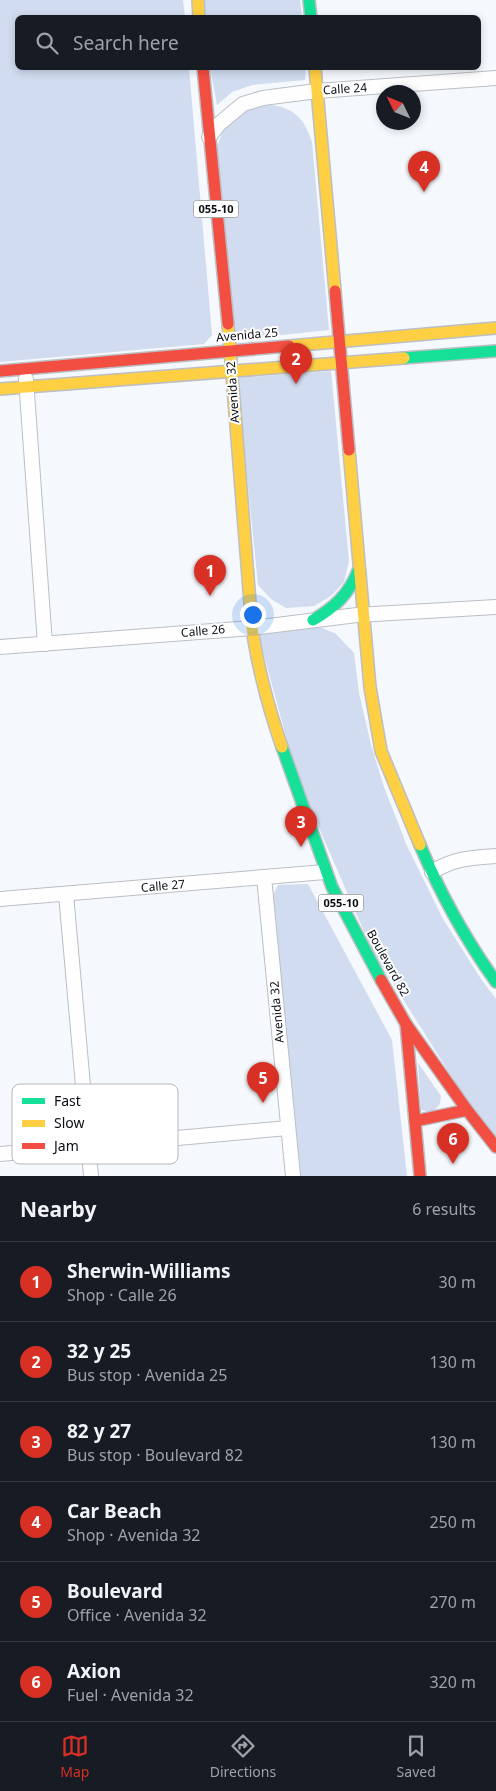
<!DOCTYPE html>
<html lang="en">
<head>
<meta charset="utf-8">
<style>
	body { margin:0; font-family:"Noto Sans",sans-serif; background:#242831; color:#f1f3f6 }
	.compass { position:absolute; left:376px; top:85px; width:45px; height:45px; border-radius:50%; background:#171b24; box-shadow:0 2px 8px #0003; rotate:313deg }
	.you { position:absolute; left:252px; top:614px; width:18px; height:18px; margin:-12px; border:4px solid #fff; border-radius:50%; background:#1a73e8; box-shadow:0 0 0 8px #1a73e833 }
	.badge { display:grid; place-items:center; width:32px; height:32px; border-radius:50%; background:#d93025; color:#fff; font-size:16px; font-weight:700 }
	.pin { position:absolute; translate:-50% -41px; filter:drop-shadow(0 1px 2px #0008) }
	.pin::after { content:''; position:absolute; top:26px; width:18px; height:15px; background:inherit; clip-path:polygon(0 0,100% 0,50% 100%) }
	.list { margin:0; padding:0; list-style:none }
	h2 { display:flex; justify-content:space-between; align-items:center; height:65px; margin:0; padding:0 20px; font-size:21px }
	h2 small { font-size:16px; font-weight:400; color:#9ea1a6 }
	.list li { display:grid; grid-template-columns:32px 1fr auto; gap:15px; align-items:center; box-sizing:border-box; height:80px; padding:0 20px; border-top:1px solid #363941 }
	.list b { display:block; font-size:19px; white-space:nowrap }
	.list p { margin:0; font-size:16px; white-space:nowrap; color:#9ea1a6 }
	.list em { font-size:16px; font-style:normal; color:#9ea1a6 }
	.icon { flex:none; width:28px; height:28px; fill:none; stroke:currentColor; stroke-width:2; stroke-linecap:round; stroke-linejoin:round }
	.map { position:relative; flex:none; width:496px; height:1176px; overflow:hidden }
	.search { position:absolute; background:#171b24; box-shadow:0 2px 8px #0003; left:15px; right:15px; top:15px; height:55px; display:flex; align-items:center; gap:12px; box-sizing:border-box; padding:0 18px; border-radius:8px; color:#9ea1a6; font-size:19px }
	.sheet { height:545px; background:#171b24 }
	nav { display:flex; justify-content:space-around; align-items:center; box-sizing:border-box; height:70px; border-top:1px solid #363941; background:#171b24; font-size:14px; color:#9ea1a6 }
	nav a { display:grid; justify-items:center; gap:2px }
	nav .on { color:#d93025 }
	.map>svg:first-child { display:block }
</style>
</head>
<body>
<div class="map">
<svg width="496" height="1176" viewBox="0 0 496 1176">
	<rect width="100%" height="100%" fill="#f5f8fc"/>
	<g fill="#d1dcf0">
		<path d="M0 0H183L185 17 18 18V68H189L212 335 204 344 0 362Z"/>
		<path d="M204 0H300L302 17H206Z"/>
		<path d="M210 68H306L305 80 252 85 232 92 217 105Z"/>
		<path d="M265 104C293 107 303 116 312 142L329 330 234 340 217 147C227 117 236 113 265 104Z"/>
		<path d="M331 371 349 561 344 582 331 596 314 606 286 608 271 599 258 585 237 378Z"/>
		<path d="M318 626 336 634 354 653 359 693 371 745 384 787 407 846 443 919 481 979 496 999V1139L452 1077 372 950 297 777 258 633Z"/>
		<path d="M308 884 392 1040 407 1176H299L270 901 278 885Z"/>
		<path d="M418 1063 441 1096 440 1104 432 1113 421 1110Z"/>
	</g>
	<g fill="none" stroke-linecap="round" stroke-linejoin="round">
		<g stroke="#bbbfc4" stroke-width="16">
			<g id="street">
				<path d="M209 137 219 124 243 104 263 98 317 91 496 78"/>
				<path d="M26 379 45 644"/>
				<path d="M0 647 252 628 357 615 496 607"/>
				<path d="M432 872C454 858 471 858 496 856"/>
				<path d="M264 877 293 1176"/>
				<path d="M66 894 91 1176"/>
				<path d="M0 899 325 872"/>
				<path d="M0 1154 288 1128"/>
			</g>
		</g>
		<g stroke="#bbbfc4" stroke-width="14">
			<g id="fast">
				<path d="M309 0 311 18"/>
				<path d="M404 358 496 351"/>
				<path d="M313 620C334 608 349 594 358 571"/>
				<path d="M282 747 332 887 381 980"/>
				<path d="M420 845C440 893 466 940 496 982"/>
			</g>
		</g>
		<g stroke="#bbbfc4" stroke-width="14">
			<g id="slow">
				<path d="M198 0 199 18"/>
				<path d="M315 68 335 291"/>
				<path d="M228 324 252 628C258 669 269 709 282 747"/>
				<path d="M289 346 496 328"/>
				<path d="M0 389 404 358"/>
				<path d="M349 450 370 687 381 751 420 845"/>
			</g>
		</g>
		<g stroke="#bbbfc4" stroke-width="14">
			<g id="jam">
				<path d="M203 68 228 324"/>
				<path d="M335 291 349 450"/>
				<path d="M0 371 289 346"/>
				<path d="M381 980 406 1024 467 1110 496 1147"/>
				<path d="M406 1024 420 1176"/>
				<path d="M415 1121 467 1110"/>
			</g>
		</g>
		<use href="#street" stroke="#fefeff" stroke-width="14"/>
		<use href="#fast" stroke="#16e098" stroke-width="11"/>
		<use href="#slow" stroke="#ffcf43" stroke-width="11"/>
		<use href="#jam" stroke="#f24e42" stroke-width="11"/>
	</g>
	<g text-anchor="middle" stroke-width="4" stroke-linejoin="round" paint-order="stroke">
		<g fill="#fff" stroke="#54565a" stroke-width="1">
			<rect x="193.5" y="200.5" width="45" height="17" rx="4"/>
			<rect x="318.5" y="894.5" width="45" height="17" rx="4"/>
		</g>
		<g font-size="11" font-weight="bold" fill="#0a0e14">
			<text x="216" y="213">055-10</text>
			<text x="341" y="907">055-10</text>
		</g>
		<g font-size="12" fill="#0a0e14" stroke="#fff">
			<text transform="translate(345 89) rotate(-4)" y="4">Calle 24</text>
			<text transform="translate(247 335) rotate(-5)" y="4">Avenida 25</text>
			<text transform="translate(233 392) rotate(-94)" y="4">Avenida 32</text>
			<text transform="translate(203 631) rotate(-5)" y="4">Calle 26</text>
			<text transform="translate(163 886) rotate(-5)" y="4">Calle 27</text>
			<text transform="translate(388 963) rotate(61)" y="4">Boulevard 82</text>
			<text transform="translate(277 1012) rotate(-95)" y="4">Avenida 32</text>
		</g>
	</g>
	<rect x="12" y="1084" width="166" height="80" rx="8" fill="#fff" stroke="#b6b7b8" stroke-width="1"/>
	<rect x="22" y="1098" width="23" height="6" fill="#16e098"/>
	<rect x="22" y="1120" width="23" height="7" fill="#ffcf43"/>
	<rect x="22" y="1143" width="23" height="6" fill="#f24e42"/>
	<g font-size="14" fill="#0a0e14">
		<text x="54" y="1106">Fast</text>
		<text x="54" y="1128">Slow</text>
		<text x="54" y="1151">Jam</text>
	</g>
</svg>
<svg class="compass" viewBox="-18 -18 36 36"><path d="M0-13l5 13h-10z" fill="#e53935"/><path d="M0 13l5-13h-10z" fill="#9ea1a6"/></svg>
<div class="you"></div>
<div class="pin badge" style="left:210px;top:596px">1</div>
<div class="pin badge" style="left:296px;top:384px">2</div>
<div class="pin badge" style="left:301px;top:847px">3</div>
<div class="pin badge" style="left:424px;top:192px">4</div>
<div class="pin badge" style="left:263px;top:1103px">5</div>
<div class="pin badge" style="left:453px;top:1164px">6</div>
<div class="search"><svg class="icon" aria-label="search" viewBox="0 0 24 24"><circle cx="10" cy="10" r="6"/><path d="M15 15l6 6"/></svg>Search here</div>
</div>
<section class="sheet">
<h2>Nearby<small>6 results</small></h2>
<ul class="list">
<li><span class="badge">1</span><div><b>Sherwin-Williams</b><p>Shop · Calle 26</p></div><em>30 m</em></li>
<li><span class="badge">2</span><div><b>32 y 25</b><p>Bus stop · Avenida 25</p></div><em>130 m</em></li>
<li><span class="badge">3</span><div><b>82 y 27</b><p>Bus stop · Boulevard 82</p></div><em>130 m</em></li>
<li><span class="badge">4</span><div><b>Car Beach</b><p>Shop · Avenida 32</p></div><em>250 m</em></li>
<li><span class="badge">5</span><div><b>Boulevard</b><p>Office · Avenida 32</p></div><em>270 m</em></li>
<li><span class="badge">6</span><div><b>Axion</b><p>Fuel · Avenida 32</p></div><em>320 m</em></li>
</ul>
</section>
<nav>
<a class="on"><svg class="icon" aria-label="map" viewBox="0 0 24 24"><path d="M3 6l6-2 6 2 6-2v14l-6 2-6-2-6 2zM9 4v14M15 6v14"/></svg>Map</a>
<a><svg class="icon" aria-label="directions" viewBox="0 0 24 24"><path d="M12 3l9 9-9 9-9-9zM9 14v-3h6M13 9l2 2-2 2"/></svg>Directions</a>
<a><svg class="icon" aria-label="saved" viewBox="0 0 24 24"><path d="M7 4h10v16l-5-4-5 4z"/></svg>Saved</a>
</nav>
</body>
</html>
